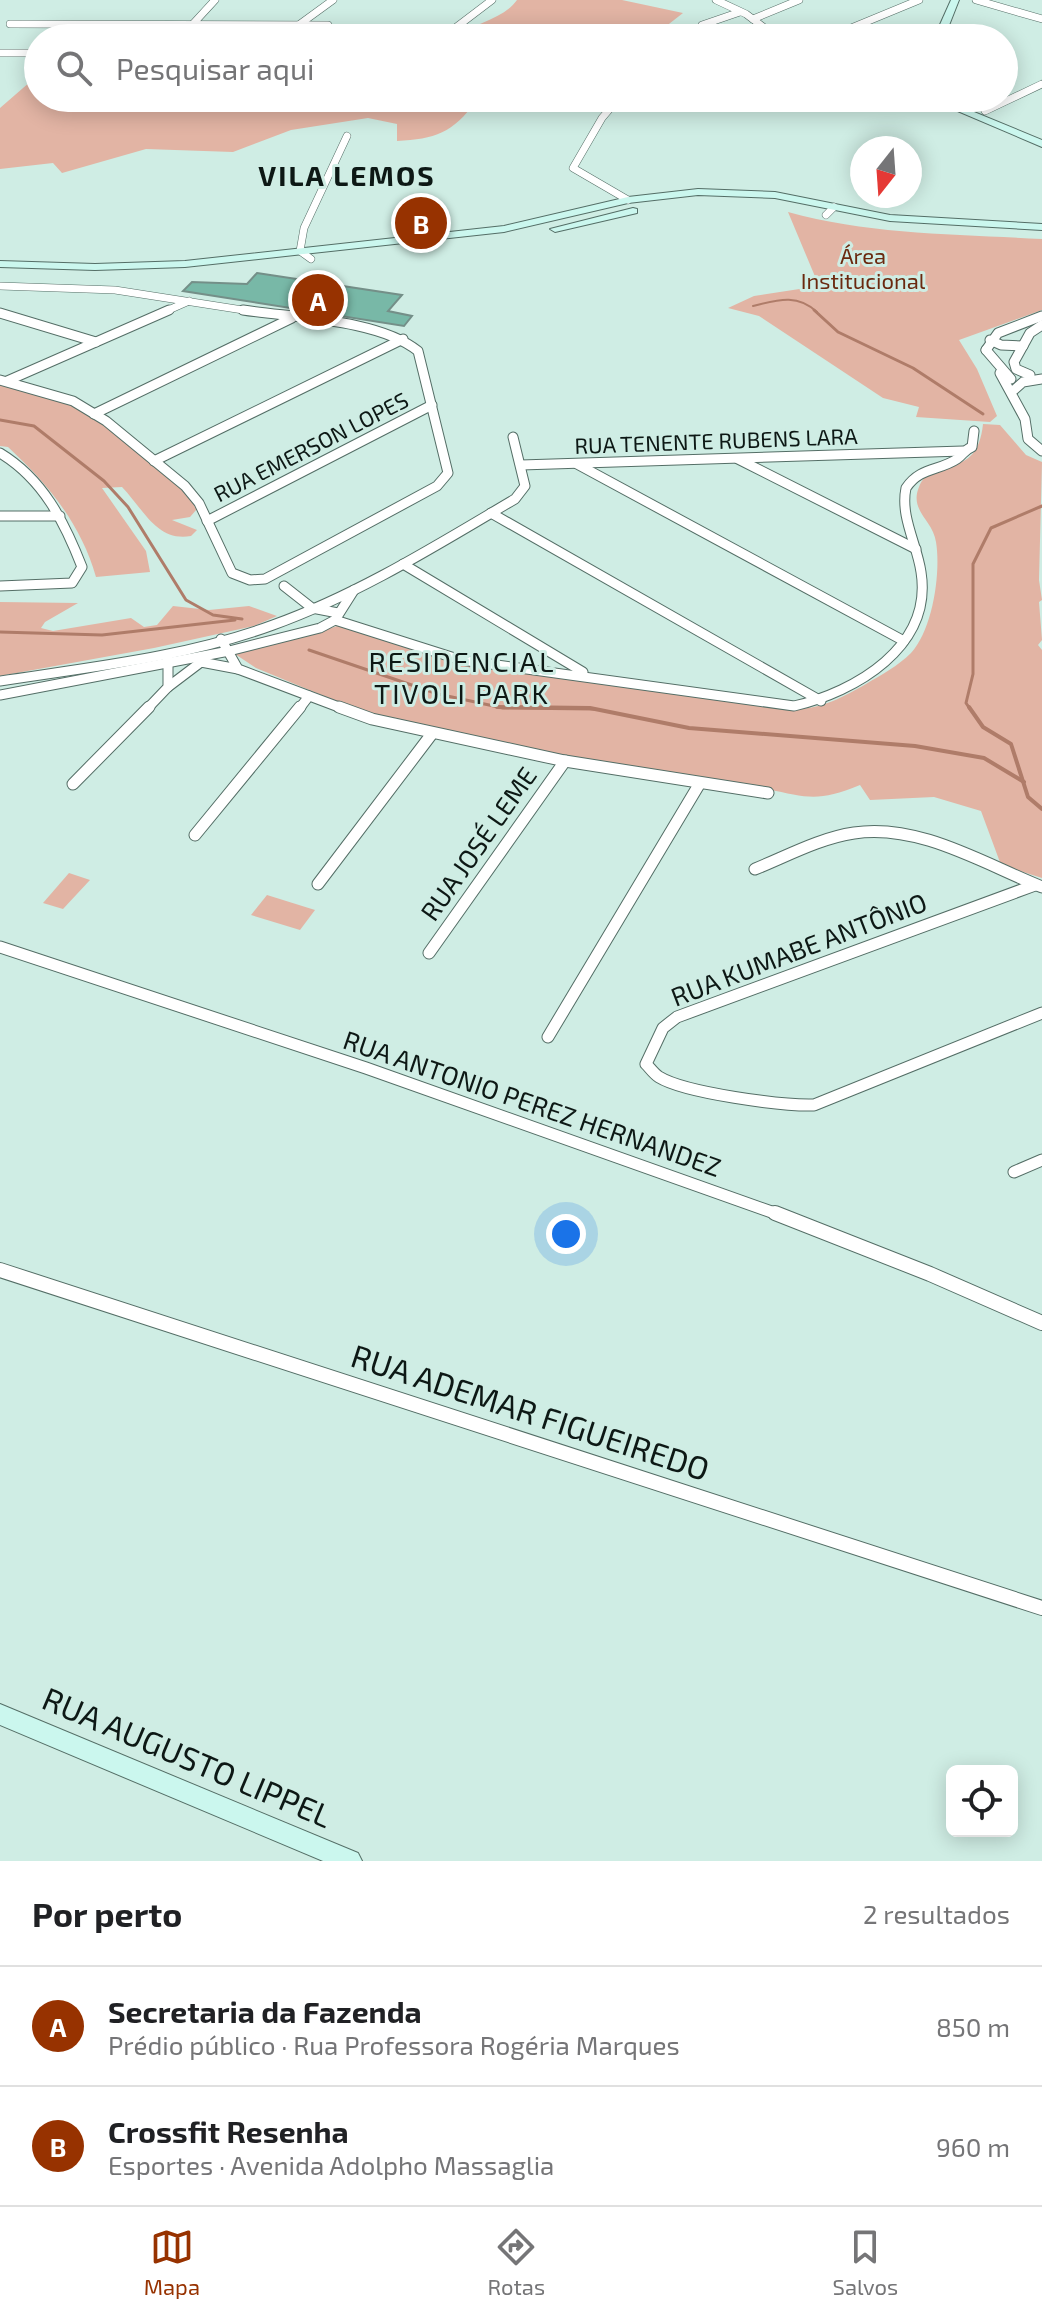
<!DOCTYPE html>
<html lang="pt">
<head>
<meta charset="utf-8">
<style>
	body { margin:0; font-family:"Exo 2",sans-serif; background:#f2f2f2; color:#202124 }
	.controls { position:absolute; right:24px; bottom:24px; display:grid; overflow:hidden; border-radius:12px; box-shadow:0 4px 20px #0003 }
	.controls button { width:72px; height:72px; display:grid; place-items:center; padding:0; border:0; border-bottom:2px solid #e0e0e0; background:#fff; color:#202124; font:40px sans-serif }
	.compass { position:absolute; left:850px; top:136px; width:72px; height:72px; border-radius:50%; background:#fff; box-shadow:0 4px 20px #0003; rotate:197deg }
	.you { position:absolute; left:566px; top:1234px; width:28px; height:28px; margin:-20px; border:6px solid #fff; border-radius:50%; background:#1a73e8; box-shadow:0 0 0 12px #1a73e833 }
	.badge { display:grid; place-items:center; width:52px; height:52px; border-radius:50%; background:#973200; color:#fff; font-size:26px; font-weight:700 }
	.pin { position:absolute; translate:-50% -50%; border:4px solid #fff; box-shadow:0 2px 8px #0006 }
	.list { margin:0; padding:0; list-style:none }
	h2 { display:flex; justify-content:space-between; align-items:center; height:104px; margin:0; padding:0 32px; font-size:34px }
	h2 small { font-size:26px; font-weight:400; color:#757577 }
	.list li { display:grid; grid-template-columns:52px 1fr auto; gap:24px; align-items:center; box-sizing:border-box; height:120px; padding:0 32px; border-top:2px solid #e0e0e0 }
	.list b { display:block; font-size:30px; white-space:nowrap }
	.list p { margin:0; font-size:26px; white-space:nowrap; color:#757577 }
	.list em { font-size:26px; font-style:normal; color:#757577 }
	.icon { flex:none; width:44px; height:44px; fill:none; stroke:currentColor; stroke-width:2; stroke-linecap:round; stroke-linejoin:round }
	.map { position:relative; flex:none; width:1042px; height:1861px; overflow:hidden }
	.search { position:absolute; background:#fff; box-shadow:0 4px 20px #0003; left:24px; right:24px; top:24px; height:88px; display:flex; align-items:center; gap:20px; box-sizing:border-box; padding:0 28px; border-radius:44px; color:#757577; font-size:30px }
	.sheet { height:344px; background:#fff }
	nav { display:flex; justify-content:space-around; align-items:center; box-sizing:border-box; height:112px; border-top:2px solid #e0e0e0; background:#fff; font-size:22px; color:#757577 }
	nav a { display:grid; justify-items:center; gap:4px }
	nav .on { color:#973200 }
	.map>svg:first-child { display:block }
</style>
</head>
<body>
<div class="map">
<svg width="1042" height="1861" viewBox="0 0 1042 1861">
	<rect width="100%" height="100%" fill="#cfede4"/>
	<g fill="#e2b4a4">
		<path d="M517 0H622L683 13 651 38H455C474 22 503 20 517 0Z"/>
		<path d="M38 75V98H399C428 106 448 95 476 101 453 133 435 139 397 141V124L368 118 291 130 233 152 146 149 62 173 53 163 0 169V108Z"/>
		<path d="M788 212C871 235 957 234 1042 239V310L959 340 977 369 997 416 990 422 916 417 919 407 883 398 759 316 728 308 754 296 819 286Z"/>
		<path d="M0 383C23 389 51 394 72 404 113 425 172 472 197 509L190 517 172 520 197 530 191 536C157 542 144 510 122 487L102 488 146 551 150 572 96 577C81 524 48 484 8 447L0 446Z"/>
		<path d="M983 424 1000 425 1026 455 1042 462 1039 580 1042 600 1039 602 1042 640 1038 645 1042 650V878L1001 865 981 811 934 797 870 800 860 785C818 802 809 798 767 789L447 735 372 716 256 668 235 654 241 649 313 634 343 624 459 663 797 709C824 708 843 697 866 684 881 675 898 666 911 653 933 629 941 572 936 542 933 520 909 511 919 487 933 453 977 483 983 424Z"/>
		<path d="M0 602 78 603 45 622 41 628 53 631 131 618 144 627 157 625 173 606 209 610 249 606 277 616 254 626 154 648 0 676Z"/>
		<path d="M69 873 90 880 63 909 43 903Z"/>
		<path d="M267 895 315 910 300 930 251 915Z"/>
	</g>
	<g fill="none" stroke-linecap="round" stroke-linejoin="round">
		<path stroke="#af7c69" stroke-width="2" d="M753 306C777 300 797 293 817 312"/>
		<g stroke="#af7c69" stroke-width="3">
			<path d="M814 310 838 332 913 368 983 414"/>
			<path d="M0 420 34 426 104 481 128 507 186 600 213 615 242 619"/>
			<path d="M0 632 102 635 235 620"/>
			<path d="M309 650 438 694 503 708 594 709"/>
			<path d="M970 709 966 703 973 674V564L991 528 1042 506"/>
		</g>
		<g stroke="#af7c69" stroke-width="4">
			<path d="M497 707 590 708 689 728 915 746 984 758 1024 782"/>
			<path d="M969 707 983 727 1011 744 1028 797 1042 809"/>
		</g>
	</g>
	<g fill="#78b8a7" stroke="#748f88" stroke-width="2">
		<path d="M444 216 447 228 397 232 394 219Z"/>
		<path d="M257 273 402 295 388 311 412 316 404 326 183 291 192 282 247 284Z"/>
	</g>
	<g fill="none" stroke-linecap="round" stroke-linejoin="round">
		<g stroke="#546e66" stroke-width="8">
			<g id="minor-far3">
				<path d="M716 0 746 14 778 38"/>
				<path d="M976 0 1042 19"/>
				<path d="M753 19 799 0"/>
				<path d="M10 24 328 25"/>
				<path d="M300 24 333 0"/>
				<path d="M702 25 740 12"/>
				<path d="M852 28 880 38"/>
				<path d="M180 38 215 0"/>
				<path d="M442 38 492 0"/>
				<path d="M827 38 919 0"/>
				<path d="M0 53H38"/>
				<path d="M619 98 602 118 573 168 628 200"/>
				<path d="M985 111 1042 84"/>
				<path d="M826 215 834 207"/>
				<path d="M311 259 300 251 304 228 347 136"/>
				<path d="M0 286 115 290 256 312"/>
				<path d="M164 312 189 301"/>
			</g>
		</g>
		<g stroke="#546e66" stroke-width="11">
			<g id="minor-far2">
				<path d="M0 313 96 342"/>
				<path d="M990 340 1001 345 1023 346"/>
				<path d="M986 350 998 333 1042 316"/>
				<path d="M986 350 1011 379"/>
				<path d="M1000 373 1025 419 1028 439 1042 451"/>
				<path d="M1030 375 1016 369 1014 362 1030 333 1042 325"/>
				<path d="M0 380 73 401 106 421 185 486 199 503 232 573 250 580 265 579 437 486 448 473 418 351C378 319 295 318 243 310"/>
				<path d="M7 381 169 310"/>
				<path d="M1014 390 1023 382 1042 379"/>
				<path d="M94 414 292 318"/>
				<path d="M0 453C43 479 64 521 82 567L72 583 0 586"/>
				<path d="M738 459 916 549"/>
				<path d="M154 461 403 339"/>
				<path d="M577 464 904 641"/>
				<path d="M521 465 963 451"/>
				<path d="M491 513 821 701"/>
				<path d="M0 516H60"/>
				<path d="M207 521 432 405"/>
				<path d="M403 564 583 672"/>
				<path d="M284 586 312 608 338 613"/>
				<path d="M335 620 461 660 794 706C855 692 933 647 921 572 917 544 900 517 906 488 920 467 939 471 957 459 963 455 964 450 972 447L974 431"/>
				<path d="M221 639 238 669 344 709"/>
				<path d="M0 681C92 667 186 657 273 625 359 594 437 545 515 499L525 486 513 437"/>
				<path d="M168 687 201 662 238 669"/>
				<path d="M0 695 229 651 320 628 335 620 354 590"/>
				<path d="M147 709 168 687V656"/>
				<path d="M299 709 309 696"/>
			</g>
		</g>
		<g stroke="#546e66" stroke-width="13">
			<g id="minor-far1">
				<path d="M339 707 372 719 565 761 768 793"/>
				<path d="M73 784 149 707"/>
				<path d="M195 835 300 707"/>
				<path d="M755 869C787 856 820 838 854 833 919 823 984 864 1042 887"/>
				<path d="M318 884 431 735"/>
				<path d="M1035 885 677 1017 663 1028 646 1064C650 1068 654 1074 659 1077 685 1093 783 1106 814 1105L1042 1013"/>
				<path d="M0 947 366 1068 780 1215"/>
				<path d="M429 953 565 761"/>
				<path d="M548 1037 700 783"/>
				<path d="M1014 1172 1042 1160"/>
			</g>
		</g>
		<g stroke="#546e66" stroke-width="16">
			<g id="minor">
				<path d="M775 1213 930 1274 1042 1323"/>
				<path d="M0 1270 1042 1608"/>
			</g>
		</g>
		<g stroke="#546e66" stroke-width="2">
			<g id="secondary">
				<path d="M951 0H959L944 38H934Z"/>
				<path d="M927 98H940L1042 140V147Z"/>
				<path d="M698 189 775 192 890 215 1042 224V230L890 221 775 198 698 195 628 203 504 232 185 267 95 270 0 267V261L95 264 185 261 504 226 628 197Z"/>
				<path d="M633 208 637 209V213L555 232 550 229Z"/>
				<path d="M0 1704 358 1853 362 1861H323L0 1725Z"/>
			</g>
		</g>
		<use href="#minor-far3" stroke="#fff" stroke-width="7"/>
		<use href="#minor-far2" stroke="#fff" stroke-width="9"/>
		<use href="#minor-far1" stroke="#fff" stroke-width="11"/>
		<use href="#minor" stroke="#fff" stroke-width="14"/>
		<use href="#secondary" fill="#cbf7ee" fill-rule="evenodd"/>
	</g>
	<g text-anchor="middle" stroke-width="6" stroke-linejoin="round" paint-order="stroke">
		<g font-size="22" fill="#6a290f" stroke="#cfede4">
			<text x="863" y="264">Área<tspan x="863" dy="25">Institucional</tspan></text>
		</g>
		<g font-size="22" fill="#0d1815" stroke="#cfede4">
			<text transform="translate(716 441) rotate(-2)" y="8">RUA TENENTE RUBENS LARA</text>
			<text transform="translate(311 447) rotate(-27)" y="8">RUA EMERSON LOPES</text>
		</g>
		<g font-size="26" fill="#0d1815" stroke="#cfede4">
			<text transform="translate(479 844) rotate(-55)" y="9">RUA JOSÉ LEME</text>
			<text transform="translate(799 950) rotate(-21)" y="9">RUA KUMABE ANTÔNIO</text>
			<text transform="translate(532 1104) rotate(19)" y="9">RUA ANTONIO PEREZ HERNANDEZ</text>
		</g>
		<g font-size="28" font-weight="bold" letter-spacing="2" fill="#0d1815" stroke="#cfede4">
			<text x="347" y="186">VILA LEMOS</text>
		</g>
		<g font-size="28" letter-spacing="2" fill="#0d1815" stroke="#cfede4">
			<text x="462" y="672">RESIDENCIAL<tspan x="462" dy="32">TIVOLI PARK</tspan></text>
		</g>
		<g font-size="32" fill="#0d1815" stroke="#cfede4">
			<text transform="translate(530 1413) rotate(18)" y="11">RUA ADEMAR FIGUEIREDO</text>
			<text transform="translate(187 1758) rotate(23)" y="11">RUA AUGUSTO LIPPEL</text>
		</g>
	</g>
</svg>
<div class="controls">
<button><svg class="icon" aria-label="locate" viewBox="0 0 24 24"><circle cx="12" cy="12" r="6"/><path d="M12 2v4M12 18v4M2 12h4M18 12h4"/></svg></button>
</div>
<svg class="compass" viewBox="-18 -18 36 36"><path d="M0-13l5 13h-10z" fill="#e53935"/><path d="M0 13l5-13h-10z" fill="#757577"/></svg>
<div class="you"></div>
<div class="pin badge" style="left:318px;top:300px">A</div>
<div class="pin badge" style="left:421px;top:223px">B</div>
<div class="search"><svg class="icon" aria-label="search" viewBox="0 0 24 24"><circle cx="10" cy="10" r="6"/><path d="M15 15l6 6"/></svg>Pesquisar aqui</div>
</div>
<section class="sheet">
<h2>Por perto<small>2 resultados</small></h2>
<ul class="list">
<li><span class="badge">A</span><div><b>Secretaria da Fazenda</b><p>Prédio público · Rua Professora Rogéria Marques</p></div><em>850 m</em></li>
<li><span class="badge">B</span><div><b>Crossfit Resenha</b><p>Esportes · Avenida Adolpho Massaglia</p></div><em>960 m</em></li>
</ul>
</section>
<nav>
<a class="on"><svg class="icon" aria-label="map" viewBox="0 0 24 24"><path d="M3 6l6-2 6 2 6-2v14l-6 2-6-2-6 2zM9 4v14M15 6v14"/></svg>Mapa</a>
<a><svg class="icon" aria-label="directions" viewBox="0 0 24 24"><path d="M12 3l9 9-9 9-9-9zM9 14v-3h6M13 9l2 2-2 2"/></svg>Rotas</a>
<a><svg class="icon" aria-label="saved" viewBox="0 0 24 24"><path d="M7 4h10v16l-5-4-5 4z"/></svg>Salvos</a>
</nav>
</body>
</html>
